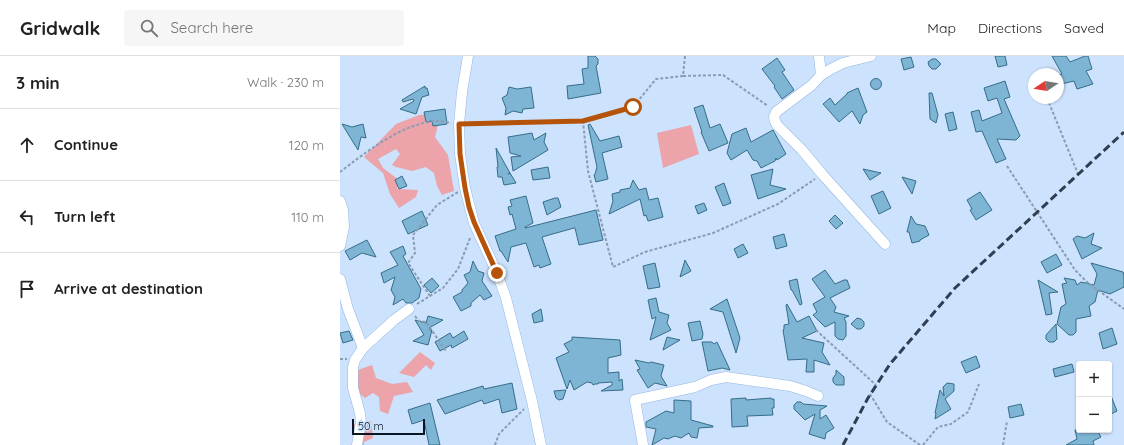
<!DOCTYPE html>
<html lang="en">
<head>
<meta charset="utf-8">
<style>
	body { margin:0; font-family:Quicksand,sans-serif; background:#f6f6f6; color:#222 }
	.controls { position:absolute; right:12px; bottom:12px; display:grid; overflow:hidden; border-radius:4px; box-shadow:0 1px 3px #0004 }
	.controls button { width:36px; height:36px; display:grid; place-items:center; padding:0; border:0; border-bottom:1px solid #e0e0e0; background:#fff; color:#222; font:20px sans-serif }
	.compass { position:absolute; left:688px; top:12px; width:36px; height:36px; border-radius:50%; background:#fff; box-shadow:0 1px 3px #0004; rotate:258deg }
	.scale { position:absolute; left:12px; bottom:10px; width:73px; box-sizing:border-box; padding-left:4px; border:2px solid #091625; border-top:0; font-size:11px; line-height:14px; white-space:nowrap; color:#091625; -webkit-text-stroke:3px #cce2fd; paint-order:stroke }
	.stop { position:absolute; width:12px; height:12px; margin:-9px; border:3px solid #b45309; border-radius:50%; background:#fff }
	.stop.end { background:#b45309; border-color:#fff; box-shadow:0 1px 4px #0008 }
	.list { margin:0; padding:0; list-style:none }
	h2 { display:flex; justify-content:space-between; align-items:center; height:52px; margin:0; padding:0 16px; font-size:17px }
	h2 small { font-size:13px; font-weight:400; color:#767676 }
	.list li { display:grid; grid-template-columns:26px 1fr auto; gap:12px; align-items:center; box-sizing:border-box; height:72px; padding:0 16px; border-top:1px solid #e0e0e0 }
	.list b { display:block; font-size:15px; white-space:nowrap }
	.list em { font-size:13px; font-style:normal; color:#767676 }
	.icon { flex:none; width:22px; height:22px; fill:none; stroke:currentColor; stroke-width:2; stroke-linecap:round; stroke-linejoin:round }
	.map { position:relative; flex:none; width:784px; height:389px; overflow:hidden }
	header { display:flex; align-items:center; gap:24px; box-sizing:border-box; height:56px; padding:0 20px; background:#fff; border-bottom:1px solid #e0e0e0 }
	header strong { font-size:19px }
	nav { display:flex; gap:22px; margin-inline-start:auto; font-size:14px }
	.search { width:280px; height:36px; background:#f6f6f6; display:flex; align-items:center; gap:10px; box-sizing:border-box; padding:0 14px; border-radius:4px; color:#767676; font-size:15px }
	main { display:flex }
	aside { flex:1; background:#fff }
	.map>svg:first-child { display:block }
</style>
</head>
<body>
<header>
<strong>Gridwalk</strong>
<div class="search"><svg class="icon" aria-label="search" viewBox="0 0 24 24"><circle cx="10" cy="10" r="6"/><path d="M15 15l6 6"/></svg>Search here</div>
<nav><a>Map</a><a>Directions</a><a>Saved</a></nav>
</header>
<main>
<aside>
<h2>3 min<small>Walk · 230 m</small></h2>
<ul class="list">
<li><svg class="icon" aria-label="ahead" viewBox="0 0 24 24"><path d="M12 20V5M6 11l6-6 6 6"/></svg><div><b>Continue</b></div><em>120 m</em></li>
<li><svg class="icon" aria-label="left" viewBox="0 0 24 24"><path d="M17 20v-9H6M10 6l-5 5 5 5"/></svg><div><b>Turn left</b></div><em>110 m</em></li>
<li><svg class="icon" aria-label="arrive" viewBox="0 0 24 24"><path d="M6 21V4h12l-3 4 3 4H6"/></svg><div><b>Arrive at destination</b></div></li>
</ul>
</aside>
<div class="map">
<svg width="784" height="389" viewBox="0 0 784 389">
	<rect width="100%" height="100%" fill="#cce2fd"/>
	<g fill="#eca3aa">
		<path d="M101 57 95 81 108 99 114 135 102 139 97 130 94 117 86 111 72 115 56 111 52 109 60 98 56 93 38 103 43 112 59 124 57 133 78 134 76 141 59 152 50 138 43 117 24 101 56 68 79 59Z"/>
		<path d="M351 69 359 98 323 112 317 77Z"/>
		<path d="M80 296 95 307 91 314 86 309 74 321 59 317Z"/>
		<path d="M32 309 36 322 52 328 67 326 73 336 54 340 48 358 40 355 39 341 33 337 25 342 13 332 15 315Z"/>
		<path d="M18 364 31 365 33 382 24 386V389L14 387 13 370Z"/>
	</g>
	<g fill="#7eb5d4" stroke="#366d89">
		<path d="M248 0H255L258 3V8L256 10 261 37 228 43 227 30 244 28 242 13 248 12Z"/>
		<path d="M655 0H665L667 9 658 11Z"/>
		<path d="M712 0H726L730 6 745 0H748L752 13 746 15 753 28 737 33 734 25 721 28 719 19 722 18Z"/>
		<path d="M571 1 574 11 564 14 561 3Z"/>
		<path d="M437 2 445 14 442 16 454 34 442 43 434 31 435 30 422 13Z"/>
		<path d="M592 3H596L601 8 596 13H592L589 10 588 6Z"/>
		<circle cx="536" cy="28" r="5.5"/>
		<path d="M665 25 670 41 664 43 680 80 676 84 657 83 666 103 656 107 642 75 636 76 631 56 639 54 642 65 662 57 657 42 648 45 644 32Z"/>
		<path d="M85 30V32H87L89 39 82 41 76 58 60 53 74 45 73 43 63 46 62 44Z"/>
		<path d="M169 31 177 33 191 31 194 52 183 53 182 57 173 55 165 59 166 52 162 42 167 39Z"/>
		<path d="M518 32 527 56 523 59 520 68 512 55 499 66 483 48 490 42 495 49 507 38V37Z"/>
		<path d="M589 37H592L598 59 596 67 590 63Z"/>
		<path d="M363 49 370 72 380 68 388 87 369 95 361 76H362L354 52Z"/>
		<path d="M105 53 107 68 93 70 92 65 86 66 84 56Z"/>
		<path d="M613 56 617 73 609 75 605 58Z"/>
		<path d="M2 68 12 71 23 68 26 82 21 81 18 94Z"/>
		<path d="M250 68 260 85 279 80 282 91 262 97 268 123 256 126 254 119 255 118 257 111 248 69Z"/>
		<path d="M406 72 411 86 433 74 446 98 437 104 436 102 435 105 421 112 417 105 413 104 407 94 391 104 387 97 392 78Z"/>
		<path d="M192 77 194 84 206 77 204 86 208 94 173 115 171 101 181 100 170 97 168 81Z"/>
		<path d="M156 92 170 117 168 118 170 117 176 127 164 129 162 121H158L157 111H158Z"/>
		<path d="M208 111 210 122 193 124 191 114Z"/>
		<path d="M433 113 430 129 446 133 418 143 411 119Z"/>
		<path d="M523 113 541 117 530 124Z"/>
		<path d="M62 120 67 130 59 133 55 124Z"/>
		<path d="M562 121 576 125 572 138Z"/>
		<path d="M293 124 299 134 306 132 309 144 318 142 323 161 308 165 306 159 304 160 300 143 269 158 273 145 272 138 280 136V134L290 132Z"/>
		<path d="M384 127 391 147 383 150 375 131Z"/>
		<path d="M543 135 551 152 539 158 531 140Z"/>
		<path d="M640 136 652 154 636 164 630 154 632 153 627 144Z"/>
		<path d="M186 140 193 167 185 171V172L256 154 263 184 239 189 235 172H234L202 181 211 208 200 212 199 209 194 211 186 187 171 191 168 206 161 195H160L155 180 176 173 172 158 170 159 168 151 172 150 170 144Z"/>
		<path d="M215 142H218L221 151 207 159 203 146Z"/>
		<path d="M364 147 367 154 358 158 355 150Z"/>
		<path d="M82 155 88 169 68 178 62 165Z"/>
		<path d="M495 159 503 167 496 173 489 165Z"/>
		<path d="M571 160 576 168 585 170 589 179 580 184V185L572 187 569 176H567Z"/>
		<path d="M754 177 751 188 762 192 742 203 733 183 737 180 745 182Z"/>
		<path d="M444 178 447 190 436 193 433 181Z"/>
		<path d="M27 184 36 201 22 197 10 204 5 195Z"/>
		<path d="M403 188 408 197 398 202 394 193Z"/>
		<path d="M63 190 66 198 63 200 81 233 79 242 72 247H66L63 243 53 249 55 241 51 234 55 221 44 227 41 217 58 209 50 196Z"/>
		<path d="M716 198 722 209 707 217 701 206Z"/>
		<path d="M345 204 351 215 340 221Z"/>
		<path d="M133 205 138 215 144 217 142 225 152 240 144 244 140 239 131 247V250L121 255 113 241 122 236V234L128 227 124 219 130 216Z"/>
		<path d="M315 207 320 231 308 233 303 210Z"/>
		<path d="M751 207 783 216 784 220V231L770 238 758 234 755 246 749 250 751 260 736 263V276L733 279H729L717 268 721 251 726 248 722 228 727 227 724 222 735 224 737 229 741 226 754 229 757 218Z"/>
		<path d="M485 214 495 228 504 224H507L510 232 490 242 496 251 494 256 509 260 504 262 506 266V280L503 284 498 283 495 280V266L485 271 473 259 477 256 473 248 485 241 472 223Z"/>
		<path d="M92 222 99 230 91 237 84 229Z"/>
		<path d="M457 223 462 248 460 249 452 234H451L449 225Z"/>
		<path d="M698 224 718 236 709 237 712 258 706 259Z"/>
		<path d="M316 242 319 256 329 259 327 267 331 274 310 284 316 261 312 263 308 244Z"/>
		<path d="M387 243 400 282 396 297 383 256 370 253Z"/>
		<path d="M447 248 457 266 469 260 477 275 462 282 484 287 482 296 490 309 474 304V316H466L467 303 448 304 443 274 444 273V269L449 268 446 249Z"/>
		<path d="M201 253 203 265 194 267 192 258Z"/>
		<path d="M88 260 103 264 89 272 91 275 92 274 88 289 73 285 84 279 75 264 86 267Z"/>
		<path d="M517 262 521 263 524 266V270L521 273H517L511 268Z"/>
		<path d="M360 265 363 278 362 283 352 285 348 267Z"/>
		<path d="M716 268 717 283 714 286H709L706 283V279Z"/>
		<path d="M772 272 777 288 763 293 759 277Z"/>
		<path d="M9 275 13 284 3 287 0 277Z"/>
		<path d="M124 275 128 283 112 292 111 289 100 295 95 286 110 277 113 282Z"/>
		<path d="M232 281 280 284 281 299 268 302V317L279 316V325L282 323 283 334 261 335 272 329V326L258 327V328H255L253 329 252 327 247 326 234 334 230 324 227 333 216 302 229 296 224 288 232 284Z"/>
		<path d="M327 281 340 284 323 294Z"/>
		<path d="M362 286H372L374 288 377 286 390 314 382 312 368 315Z"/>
		<path d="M636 300 640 311 626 317 621 306Z"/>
		<path d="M295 304 309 307 311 306 324 309 321 320 327 330 315 327 308 332 297 314 300 313Z"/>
		<path d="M732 308 734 316 715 321 713 313Z"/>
		<path d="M496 314 504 321V329H496L493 326V322L496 318Z"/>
		<path d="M172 327 177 353 162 357 159 343 144 348 142 344 105 358 97 344 143 330 144 333Z"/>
		<path d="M607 327 614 328V335L605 343 611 353 595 363 596 357H595L600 334 604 340 603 331Z"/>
		<path d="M226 334 223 343 219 344 216 342 214 335Z"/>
		<path d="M769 335 777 355 769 359Z"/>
		<path d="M406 342V344L431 342V343H434V352H432L433 359 407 360 408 370 392 371 391 343Z"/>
		<path d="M334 344 351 345V364L373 370V371L359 372 357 382 351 381 349 377 341 382 335 380 328 383 324 382 312 389 316 373 306 371V366L326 355 334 357Z"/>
		<path d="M457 346H461L463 348 487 350 480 354V363L486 359 494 372 486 377 485 383 469 378 475 358 465 364 454 353V349Z"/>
		<path d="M90 347 100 389H89L84 364 72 368 68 354Z"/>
		<path d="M681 348 684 359 670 362 668 351Z"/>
		<path d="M735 374H757L761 381 753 385 754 389H726L737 383Z"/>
	</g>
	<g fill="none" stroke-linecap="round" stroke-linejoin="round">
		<g stroke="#93b8e2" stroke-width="11">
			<g id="street">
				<path d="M128 0 122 36 119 68 120 98 125 132 134 167 157 217 166 242 192 345 201 389"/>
				<path d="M479 0 481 19"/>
				<path d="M531 0 503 7 491 13 481 19 472 29 436 56 434 61 435 65 437 69 462 94 482 118 545 188"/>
				<path d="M0 145 3 154 4 171 0 190"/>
				<path d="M0 223 8 253 23 292"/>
				<path d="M17 389 21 366 20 357 13 332V311L15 304 23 292 54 264 69 253"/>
				<path d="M303 389 295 344 355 331 371 324 386 321 450 330 466 335 478 340"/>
			</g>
		</g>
		<g stroke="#899cb2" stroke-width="2" stroke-dasharray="3 2" stroke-linecap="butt">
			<path d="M345 0 343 20 316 23 293 51 243 65 248 115 273 211 305 196 373 177 438 148 475 123"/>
			<path d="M343 20 383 19 428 50"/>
			<path d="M707 42 738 118"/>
			<path d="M129 68 243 65"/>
			<path d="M667 110 735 214 748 227 784 253"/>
			<path d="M0 116C26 96 64 66 98 65 102 65 107 66 111 67"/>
			<path d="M90 240 68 207 75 197 73 179 97 149 118 136"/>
			<path d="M77 248 103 232 118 213 130 182"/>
			<path d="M75 260 79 265 86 266 106 295"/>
			<path d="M476 274 536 329"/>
			<path d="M0 303H7"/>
			<path d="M530 338 547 366 580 389"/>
			<path d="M155 389 159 378 184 353"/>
			<path d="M583 389 598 371 611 368 628 356 639 328"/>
			<path d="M663 389 667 365"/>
		</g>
		<use href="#street" stroke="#fff" stroke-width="10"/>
		<path stroke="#303f50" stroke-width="3" stroke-dasharray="8 4" stroke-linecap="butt" d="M503 389 528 342 550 308 615 232 784 76"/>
	</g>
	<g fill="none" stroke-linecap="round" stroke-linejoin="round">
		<path stroke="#b45309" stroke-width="5" d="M157 217 134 166 129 151 125 132 120 98 119 68 243 65 293 51"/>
	</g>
</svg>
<div class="controls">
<button>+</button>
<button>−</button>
</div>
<svg class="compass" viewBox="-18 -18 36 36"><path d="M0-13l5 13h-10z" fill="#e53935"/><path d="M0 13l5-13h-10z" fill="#767676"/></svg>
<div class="scale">50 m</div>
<div class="stop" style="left:293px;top:51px"></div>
<div class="stop end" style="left:157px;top:217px"></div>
</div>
</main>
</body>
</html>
